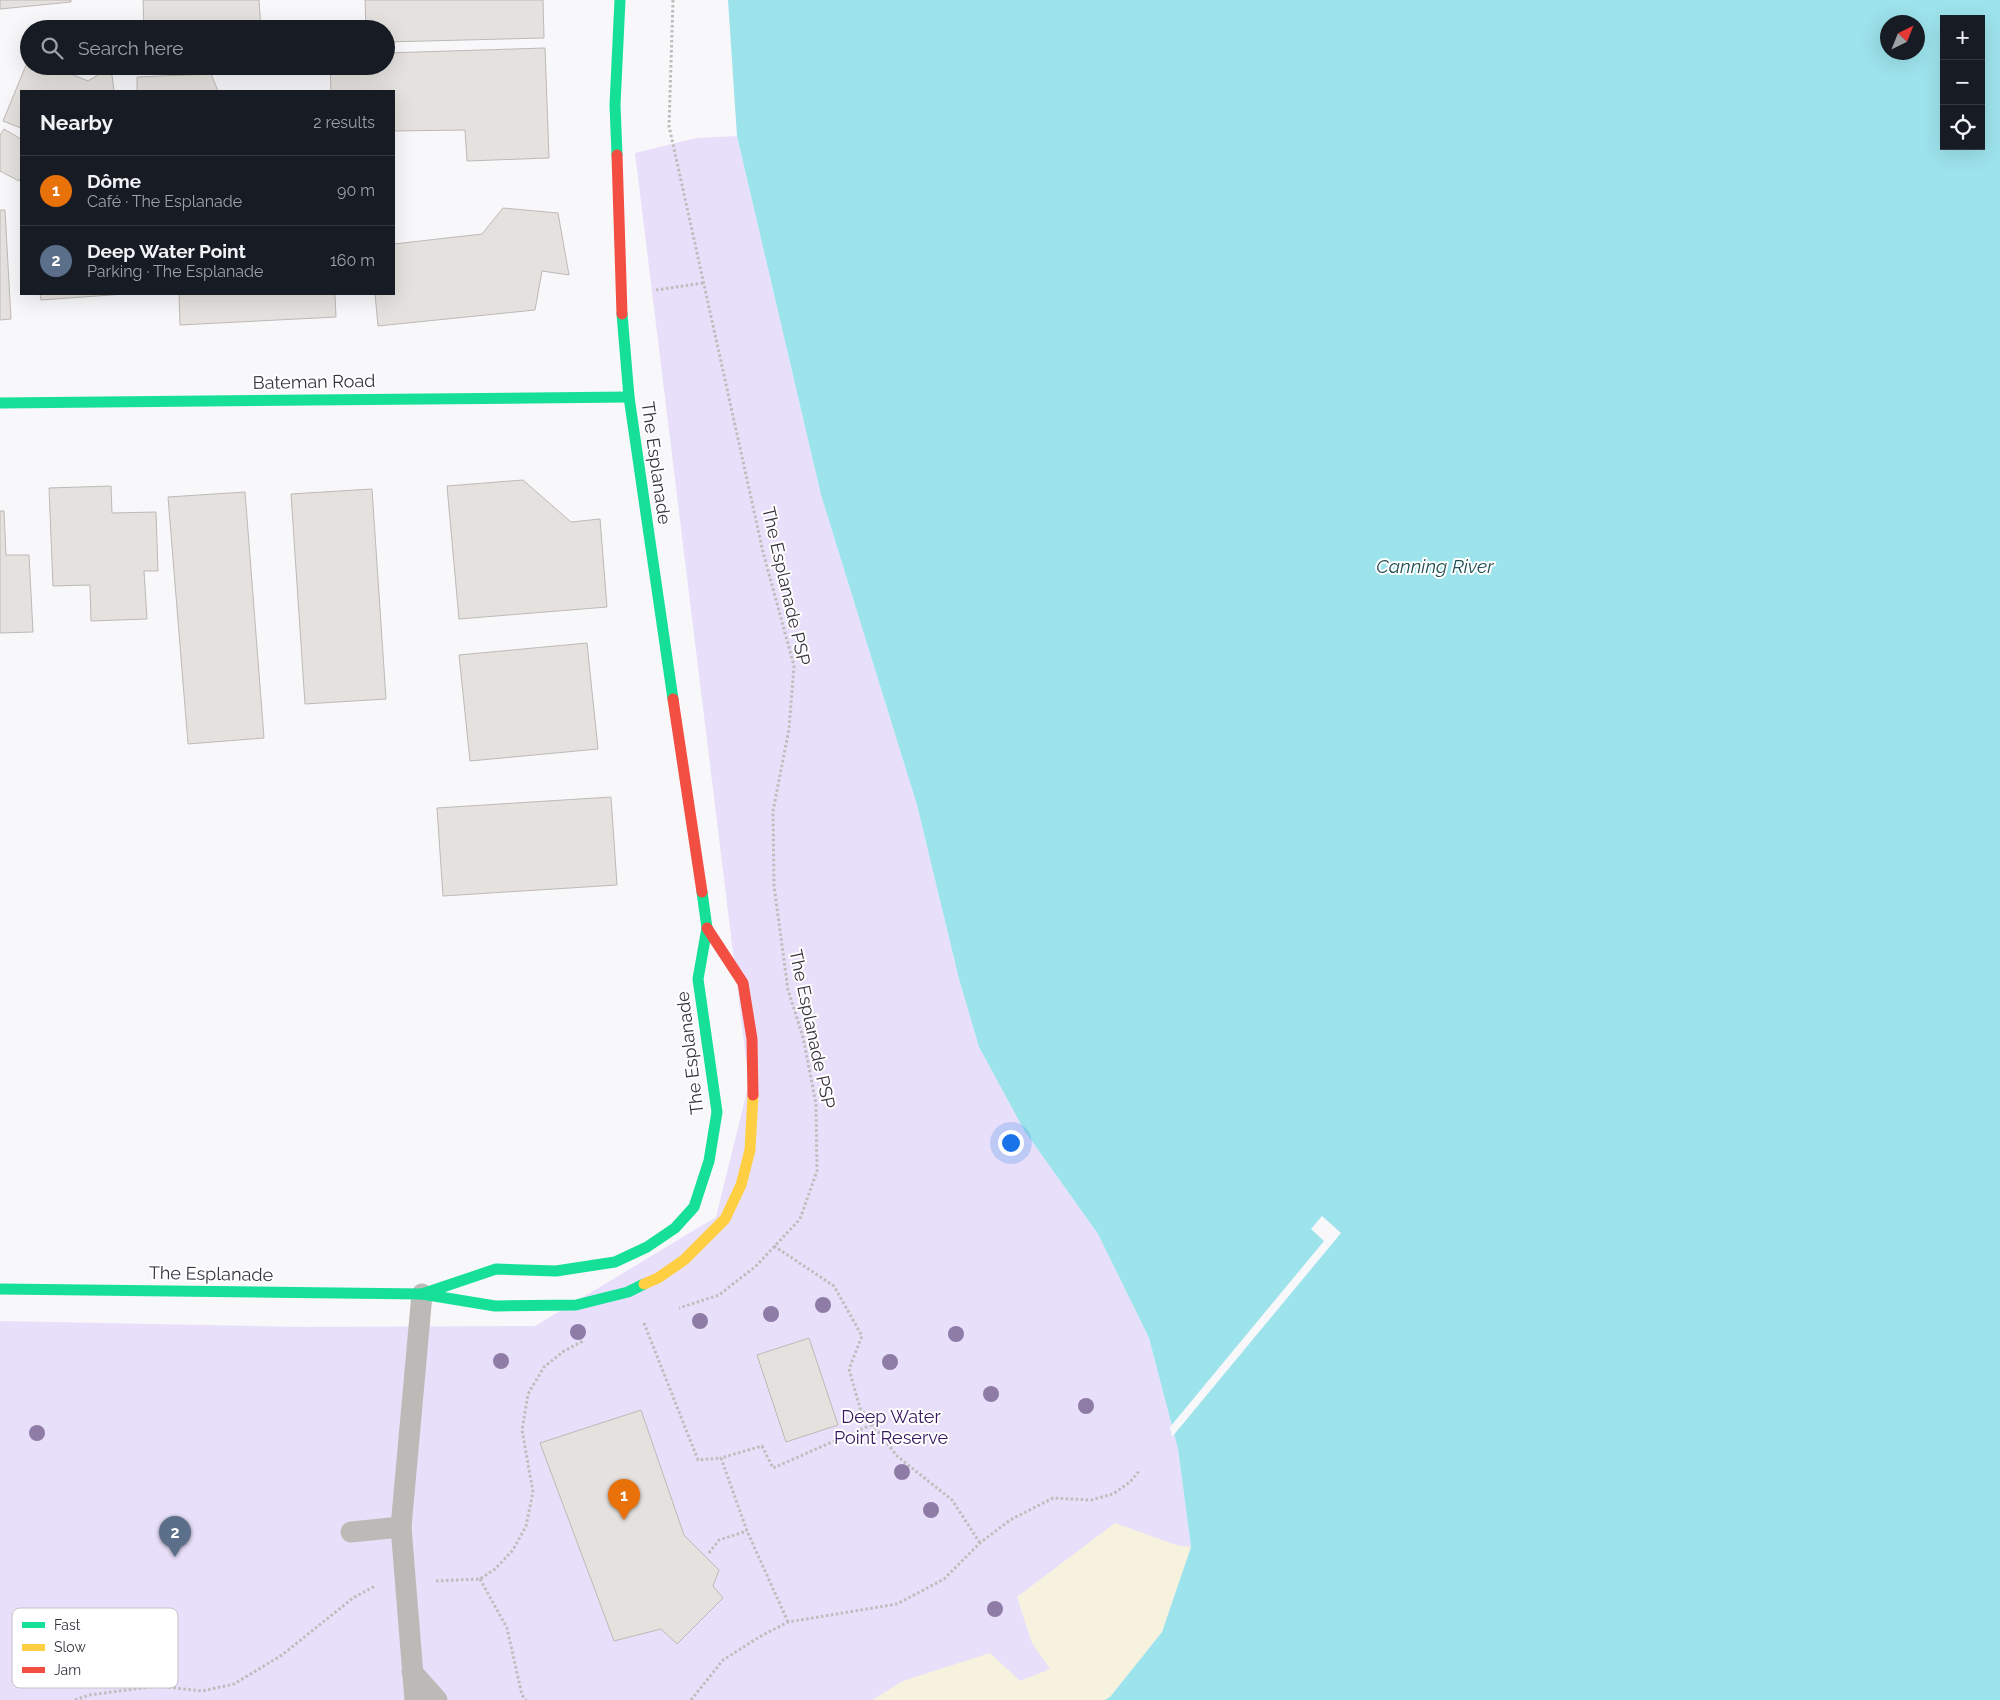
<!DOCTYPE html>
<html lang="en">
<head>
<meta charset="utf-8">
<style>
	body { margin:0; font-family:Raleway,sans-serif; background:#20242c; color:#f1f3f6 }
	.controls { position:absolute; right:15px; top:15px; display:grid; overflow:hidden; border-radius:0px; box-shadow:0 5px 20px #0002 }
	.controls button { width:45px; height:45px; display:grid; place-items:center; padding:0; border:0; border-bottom:1px solid #363941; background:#171b24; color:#f1f3f6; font:25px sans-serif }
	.compass { position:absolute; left:1880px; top:15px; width:45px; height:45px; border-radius:50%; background:#171b24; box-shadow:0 5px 20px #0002; rotate:43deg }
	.you { position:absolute; left:1010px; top:1142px; width:18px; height:18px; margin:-12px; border:4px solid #fff; border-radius:50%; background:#1a73e8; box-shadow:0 0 0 8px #1a73e833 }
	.badge { display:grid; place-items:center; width:32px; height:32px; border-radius:50%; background:#8c9099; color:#fff; font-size:16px; font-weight:700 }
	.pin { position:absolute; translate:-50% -41px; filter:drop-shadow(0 1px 2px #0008) }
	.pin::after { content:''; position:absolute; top:26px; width:18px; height:15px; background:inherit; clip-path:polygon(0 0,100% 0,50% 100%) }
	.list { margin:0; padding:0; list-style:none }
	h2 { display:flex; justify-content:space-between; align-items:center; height:65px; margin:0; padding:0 20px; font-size:21px }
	h2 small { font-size:16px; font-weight:400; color:#9ea1a6 }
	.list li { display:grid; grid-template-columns:32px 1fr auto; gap:15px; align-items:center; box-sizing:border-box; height:70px; padding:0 20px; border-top:1px solid #363941 }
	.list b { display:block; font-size:19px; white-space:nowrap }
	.list p { margin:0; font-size:16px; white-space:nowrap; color:#9ea1a6 }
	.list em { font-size:16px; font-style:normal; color:#9ea1a6 }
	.icon { flex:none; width:28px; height:28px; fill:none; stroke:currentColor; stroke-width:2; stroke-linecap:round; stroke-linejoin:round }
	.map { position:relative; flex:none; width:2000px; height:1700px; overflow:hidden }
	.search { position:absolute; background:#171b24; box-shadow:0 5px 20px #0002; left:20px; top:20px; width:375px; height:55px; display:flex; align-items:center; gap:12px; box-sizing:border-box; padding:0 18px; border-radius:28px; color:#9ea1a6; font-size:19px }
	.panel { position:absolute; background:#171b24; box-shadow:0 5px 20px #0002; left:20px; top:90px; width:375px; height:205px; border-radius:0px }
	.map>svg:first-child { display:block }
</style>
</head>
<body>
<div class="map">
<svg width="2000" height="1700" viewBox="0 0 2000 1700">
	<rect width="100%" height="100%" fill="#f8f7fa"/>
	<path fill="#e8e0fa" d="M737 136 821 495 917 805 959 979 979 1047 1024 1130 1098 1234 1149 1338 1178 1449 1191 1547 1105 1700H0V1321L303 1327 535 1326 716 1217 749 1083 635 153 696 138Z"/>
	<path fill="#f7f2de" d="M1115 1523 1176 1545 1191 1547 1162 1632 1110 1697 1105 1700H872L903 1681 990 1653 1020 1681 1050 1669 1032 1643 1017 1597Z"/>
	<path fill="#9de3ec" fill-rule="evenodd" d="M728 0H2000V1700H1105L1110 1697 1162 1632 1191 1547 1178 1449 1149 1338 1098 1234 1024 1130 979 1047 959 979 917 805 821 495 737 136ZM1944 19H1981V146H1944ZM1888 22H1918V52H1888Z"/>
	<path fill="#f8f7fa" d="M1322 1216 1341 1233 1172 1437 1170 1427 1324 1241 1311 1229Z"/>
	<g fill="#e5e1de" stroke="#beb9b6">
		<path d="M0 0H71V2L0 9Z"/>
		<path d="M143 0H259L261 29H144Z"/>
		<path d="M365 0H543L544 38 386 42V29H366Z"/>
		<path d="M545 48 549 158 467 161 465 130 394 131V91H331L330 66H386V53Z"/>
		<path d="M29 58V66H52L88 81 111 67 114 91H21V128L3 121Z"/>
		<path d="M211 74 218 91H137V77Z"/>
		<path d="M4 129 21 139V177L19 181 0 171V135Z"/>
		<path d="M503 208 558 213 569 275 542 271 535 310 378 326 375 294H394V244L482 234Z"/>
		<path d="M0 210H5L11 319 0 320Z"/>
		<path d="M40 294H125L41 300Z"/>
		<path d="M179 294H335L336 317 180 325Z"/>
		<path d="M523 480 571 522 600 519 607 607 459 619 447 486Z"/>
		<path d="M111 486 112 513 156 512 158 571H144L147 619 91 621 90 585 53 586 49 488Z"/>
		<path d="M372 489 386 699 305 704 291 494Z"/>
		<path d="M245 492 264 738 188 744 168 497Z"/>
		<path d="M0 511H4L6 555H29L33 632 0 633Z"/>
		<path d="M587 643 598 749 470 761 459 655Z"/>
		<path d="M611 797 617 885 443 896 437 808Z"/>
		<path d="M809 1338 838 1425 786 1442 757 1355Z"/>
		<path d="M641 1410 684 1535 719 1570 713 1586 723 1598 677 1644 661 1629 614 1641 540 1443Z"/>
	</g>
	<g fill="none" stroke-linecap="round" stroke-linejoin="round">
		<g stroke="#bebdbc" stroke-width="3" stroke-dasharray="2.5 2.5" stroke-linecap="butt">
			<path d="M673 0 669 126 763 552 794 666 789 729 773 811 774 886 788 990 803 1037 816 1104 817 1171 800 1219 756 1266 719 1295 679 1308"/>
			<path d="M656 290 703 283"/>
			<path d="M774 1246 834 1286 862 1336 849 1369 860 1408 897 1456 952 1500 980 1543"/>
			<path d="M644 1323 698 1460 721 1458"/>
			<path d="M709 1553 719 1540 747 1531"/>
			<path d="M480 1579 507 1628 522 1695 526 1700"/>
			<path d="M436 1581 480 1579 495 1569 513 1550 526 1526 533 1492 522 1430 528 1394 544 1367 564 1351 583 1341"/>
			<path d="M788 1622 747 1531 721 1458 762 1446 773 1468 873 1424"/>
			<path d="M75 1700 89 1695 157 1686 202 1691 234 1684 282 1655 353 1598 375 1586"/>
			<path d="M691 1700 723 1660 761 1636 788 1622 897 1604 944 1579 980 1543 1010 1520 1053 1498 1091 1500 1113 1494 1130 1482 1140 1470"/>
		</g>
		<g stroke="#bcbab7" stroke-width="21">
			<path d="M351 1532 401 1527"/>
			<path d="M412 1672 437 1700"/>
			<path d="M415 1700 401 1527 422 1294"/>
		</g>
		<g stroke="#16e098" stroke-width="11">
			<path d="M617 155 615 105 620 0"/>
			<path d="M622 314 629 397 673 699"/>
			<path d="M0 403 629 397"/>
			<path d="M0 1289 422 1294 495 1306 576 1305 628 1292 644 1284"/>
			<path d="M422 1294 496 1269 556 1271 615 1262 647 1247 675 1228 694 1207 709 1161 717 1112 698 979 707 928 702 892"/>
		</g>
		<path stroke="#ffcf43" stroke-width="11" d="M644 1284 658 1278 684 1260 725 1219 741 1185 750 1150 753 1095"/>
		<g stroke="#f24e42" stroke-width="11">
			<path d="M617 155 622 314"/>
			<path d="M673 699 702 892"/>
			<path d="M707 928 743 983 752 1039 753 1095"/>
		</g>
	</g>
	<g fill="#8e7ba6">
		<circle cx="823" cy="1305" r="8"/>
		<circle cx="771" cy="1314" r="8"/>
		<circle cx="700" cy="1321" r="8"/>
		<circle cx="578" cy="1332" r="8"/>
		<circle cx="956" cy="1334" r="8"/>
		<circle cx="501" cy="1361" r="8"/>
		<circle cx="890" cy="1362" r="8"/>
		<circle cx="991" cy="1394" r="8"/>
		<circle cx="1086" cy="1406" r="8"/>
		<circle cx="37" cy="1433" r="8"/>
		<circle cx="902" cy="1472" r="8"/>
		<circle cx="931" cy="1510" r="8"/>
		<circle cx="995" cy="1609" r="8"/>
	</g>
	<g text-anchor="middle" stroke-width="4" stroke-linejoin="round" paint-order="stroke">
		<g font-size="18" fill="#38343f" stroke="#fff">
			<text transform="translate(314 382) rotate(-1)" y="6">Bateman Road</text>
			<text transform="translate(656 463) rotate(82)" y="6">The Esplanade</text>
			<text transform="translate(786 586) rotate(77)" y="6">The Esplanade PSP</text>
			<text transform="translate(812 1029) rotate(78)" y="6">The Esplanade PSP</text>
			<text transform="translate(690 1053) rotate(-97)" y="6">The Esplanade</text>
			<text transform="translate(211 1274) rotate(1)" y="6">The Esplanade</text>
		</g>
		<g font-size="18" fill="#381662" stroke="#fff">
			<text x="891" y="1423">Deep Water<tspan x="891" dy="21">Point Reserve</tspan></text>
		</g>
		<g font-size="19" font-style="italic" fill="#214f54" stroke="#fff">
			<text x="1435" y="573">Canning River</text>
		</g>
	</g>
	<rect x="12" y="1608" width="166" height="80" rx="8" fill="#fff" stroke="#c3c2c5" stroke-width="1"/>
	<rect x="22" y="1622" width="23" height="6" fill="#16e098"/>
	<rect x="22" y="1644" width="23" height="7" fill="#ffcf43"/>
	<rect x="22" y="1667" width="23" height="6" fill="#f24e42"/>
	<g font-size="14" fill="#38343f">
		<text x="54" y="1630">Fast</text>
		<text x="54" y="1652">Slow</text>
		<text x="54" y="1675">Jam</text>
	</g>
</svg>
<div class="controls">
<button>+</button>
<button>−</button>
<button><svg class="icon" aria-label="locate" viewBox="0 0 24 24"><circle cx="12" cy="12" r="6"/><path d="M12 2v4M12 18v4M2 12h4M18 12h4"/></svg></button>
</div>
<svg class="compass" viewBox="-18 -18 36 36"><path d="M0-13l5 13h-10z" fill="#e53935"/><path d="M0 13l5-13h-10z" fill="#9ea1a6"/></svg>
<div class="you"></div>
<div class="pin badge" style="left:624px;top:1520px;background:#e8710a">1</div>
<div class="pin badge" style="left:175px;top:1557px;background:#5c6f8a">2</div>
<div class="search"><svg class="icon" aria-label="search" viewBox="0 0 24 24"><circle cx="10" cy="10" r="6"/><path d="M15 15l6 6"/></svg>Search here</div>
<section class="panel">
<h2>Nearby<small>2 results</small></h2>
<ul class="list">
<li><span class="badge" style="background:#e8710a">1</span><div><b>Dôme</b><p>Café · The Esplanade</p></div><em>90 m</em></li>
<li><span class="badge" style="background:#5c6f8a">2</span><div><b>Deep Water Point</b><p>Parking · The Esplanade</p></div><em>160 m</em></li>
</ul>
</section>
</div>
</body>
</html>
